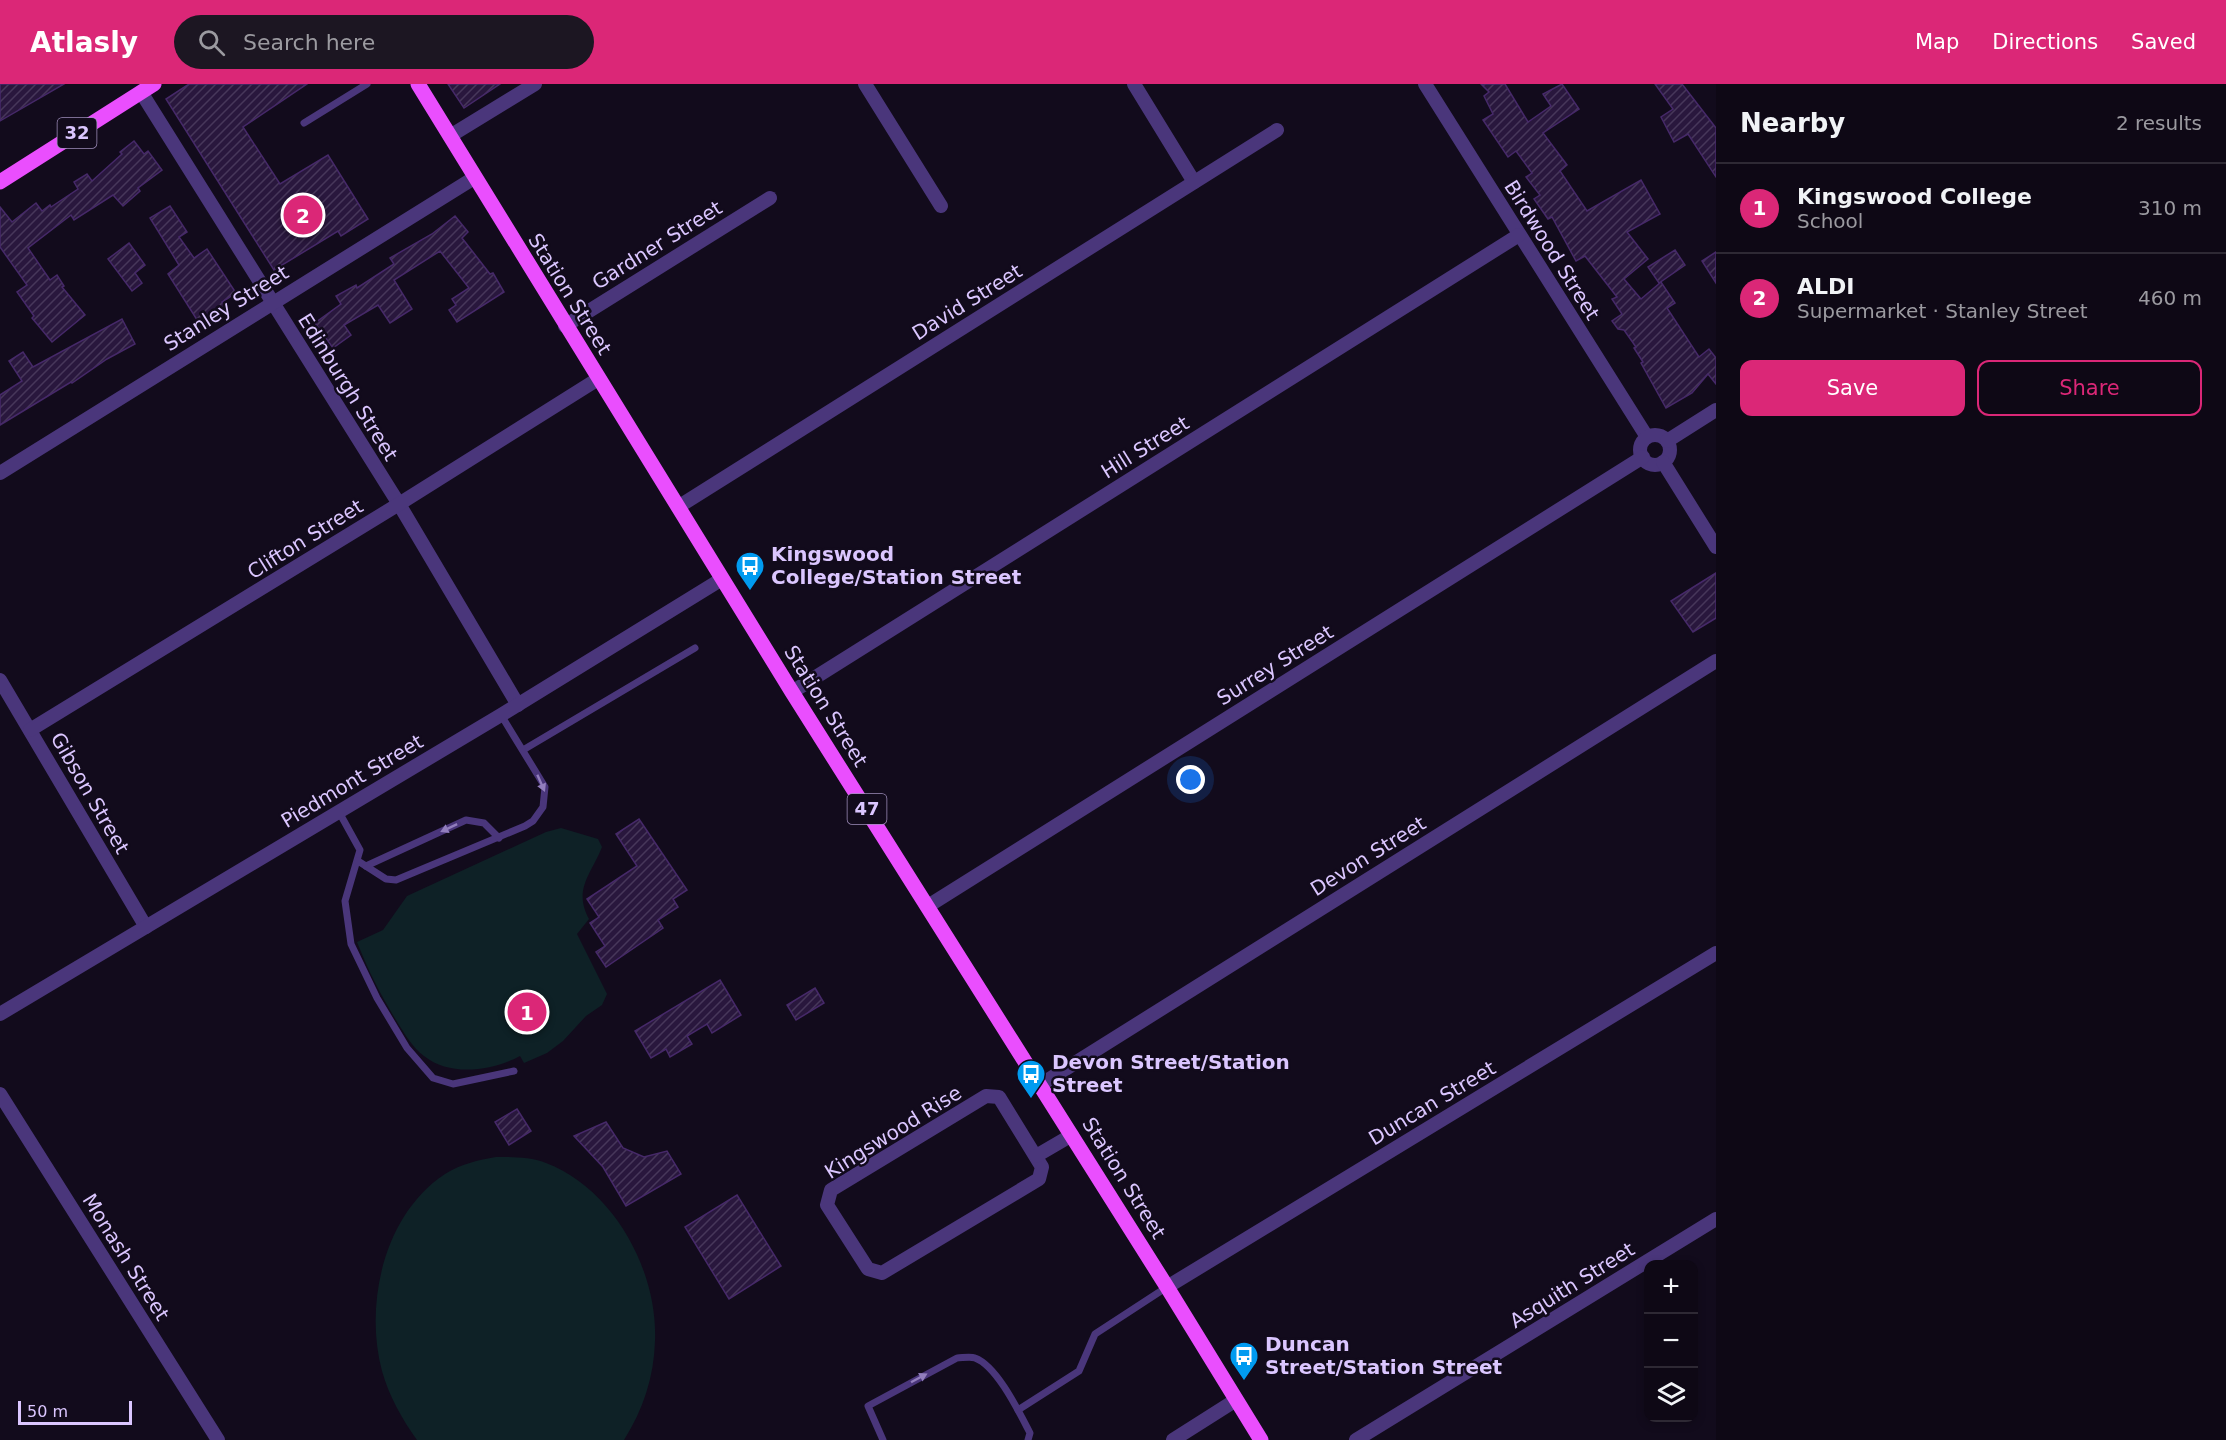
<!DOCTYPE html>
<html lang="en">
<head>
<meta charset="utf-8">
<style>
	body { margin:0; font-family:"DejaVu Sans",sans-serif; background:#1c1622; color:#f1f3f6 }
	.controls { position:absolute; right:18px; bottom:18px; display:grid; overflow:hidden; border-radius:12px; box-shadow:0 3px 9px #0003 }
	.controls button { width:54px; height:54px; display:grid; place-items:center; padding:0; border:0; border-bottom:2px solid #2e2934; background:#0e0815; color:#f1f3f6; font:30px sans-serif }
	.scale { position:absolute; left:18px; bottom:15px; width:114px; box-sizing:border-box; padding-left:6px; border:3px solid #dbc6ff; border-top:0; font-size:16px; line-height:21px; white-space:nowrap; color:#dbc6ff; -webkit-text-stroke:4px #120b1c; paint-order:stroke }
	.you { position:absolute; left:1191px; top:696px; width:21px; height:21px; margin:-15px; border:4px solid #fff; border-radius:50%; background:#1a73e8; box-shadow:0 0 0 9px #1a73e833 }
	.badge { display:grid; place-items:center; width:39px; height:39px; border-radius:50%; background:#db2777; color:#fff; font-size:20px; font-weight:700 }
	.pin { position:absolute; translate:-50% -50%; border:3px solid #fff; box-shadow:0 2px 6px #0006 }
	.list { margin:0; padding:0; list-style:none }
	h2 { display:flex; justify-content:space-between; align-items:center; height:78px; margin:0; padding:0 24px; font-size:26px }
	h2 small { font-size:20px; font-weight:400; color:#9b9aa0 }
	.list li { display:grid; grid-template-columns:39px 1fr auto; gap:18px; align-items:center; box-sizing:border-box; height:90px; padding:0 24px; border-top:2px solid #2e2934 }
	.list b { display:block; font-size:22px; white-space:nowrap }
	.list p { margin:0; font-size:20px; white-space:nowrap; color:#9b9aa0 }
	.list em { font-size:20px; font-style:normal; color:#9b9aa0 }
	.actions { display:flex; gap:12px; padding:18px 24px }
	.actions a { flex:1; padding:14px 0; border:2px solid #db2777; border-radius:12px; text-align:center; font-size:21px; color:#db2777 }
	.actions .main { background:#db2777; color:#fff }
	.icon { flex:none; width:33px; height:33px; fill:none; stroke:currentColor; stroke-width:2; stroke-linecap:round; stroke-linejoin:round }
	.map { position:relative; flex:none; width:1716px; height:1356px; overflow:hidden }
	header { display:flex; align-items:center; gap:36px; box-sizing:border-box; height:84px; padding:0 30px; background:#db2777; color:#fff }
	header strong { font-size:28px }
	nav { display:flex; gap:33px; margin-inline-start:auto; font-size:21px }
	.search { width:420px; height:54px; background:#1c1622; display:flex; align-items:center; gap:15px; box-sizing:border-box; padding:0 21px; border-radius:33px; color:#9b9aa0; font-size:22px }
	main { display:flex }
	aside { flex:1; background:#0e0815 }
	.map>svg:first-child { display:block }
</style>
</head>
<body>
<header>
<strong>Atlasly</strong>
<div class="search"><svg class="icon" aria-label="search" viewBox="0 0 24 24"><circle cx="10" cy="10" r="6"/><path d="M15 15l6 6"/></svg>Search here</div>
<nav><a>Map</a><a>Directions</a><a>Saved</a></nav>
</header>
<main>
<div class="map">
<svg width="1716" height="1356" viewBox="0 0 1716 1356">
	<defs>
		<pattern id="building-hatch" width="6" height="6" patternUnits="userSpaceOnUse" patternTransform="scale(1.5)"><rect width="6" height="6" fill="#29173d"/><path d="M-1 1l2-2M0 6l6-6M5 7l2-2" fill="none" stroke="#47375a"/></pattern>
	</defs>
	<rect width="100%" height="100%" fill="#120b1c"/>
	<g fill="#0e2126">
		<path d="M561 744 598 755 602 763C591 791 573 805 589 835L577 850 607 910 602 921 586 932 563 957 547 969 524 979 520 972C492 987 450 993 424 972 412 963 404 949 396 936 380 910 368 886 357 858L383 846 407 812 546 748Z"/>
		<path d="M496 1073C513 1073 530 1073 546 1079 614 1105 658 1187 655 1257 654 1293 643 1326 624 1356H417C402 1335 389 1312 382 1287 364 1220 384 1130 445 1090 461 1080 478 1076 496 1073Z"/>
	</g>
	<g fill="url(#building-hatch)" stroke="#462969" stroke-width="1.5">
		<path d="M0 0H64L0 37Z"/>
		<path d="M189 0H307L243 43 280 100 328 71 368 135 341 152 338 147 274 186 166 15Z"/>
		<path d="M448 0H500L464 24Z"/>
		<path d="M1481 0H1505L1528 38 1551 22 1543 10 1562 0 1579 25 1543 49 1567 81 1560 87 1587 127 1641 96 1660 130 1627 148 1648 175 1624 195 1641 215 1661 198 1675 219 1667 224 1699 273 1709 265 1716 274V300L1708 290 1692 309 1666 324 1641 279 1643 278 1634 264 1636 263 1624 246 1618 245 1612 237 1622 230 1612 215 1617 213 1585 172 1576 177 1552 133 1548 135 1534 115 1540 111 1526 93 1532 89 1516 67 1508 73 1483 36 1493 30 1484 12 1489 8Z"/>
		<path d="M1655 0H1682L1716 44V93L1688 50 1674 58 1661 33 1673 25Z"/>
		<path d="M134 57 144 70 148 67 162 86 138 104 140 107 123 122 113 111 74 136 71 131 28 164 50 196 57 191 64 202 62 203 85 231 52 258 32 234 34 232 17 208 27 201 0 163V123L12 138 36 119 42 127 50 121 51 123 78 105 74 98 87 90 92 97 122 70 120 68Z"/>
		<path d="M170 122 187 148 179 153 194 174 207 165 236 209 222 218 225 223 199 239 168 190 179 181 150 134Z"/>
		<path d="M455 132 468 148 462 154 490 190 493 189 504 208 457 238 449 226 456 221 452 215 469 204 440 167 394 196 412 225 390 239 378 221 344 241 351 251 333 264 315 239 341 220 336 212 356 201 357 204 394 180 390 174 432 150Z"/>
		<path d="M129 159 145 181 135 189 142 199 132 207 108 175Z"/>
		<path d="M1675 166 1685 181 1659 199 1648 183Z"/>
		<path d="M1716 168V199L1702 177Z"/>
		<path d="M122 235 135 260 107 275 72 299 71 298 0 341V311L22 297 9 277 23 268 33 283Z"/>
		<path d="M1716 489V534L1693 548 1671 517Z"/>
		<path d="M639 735 687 806 673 815 678 823 658 836 663 844 606 883 596 868 605 862 590 839 599 833 587 815 637 782 616 750Z"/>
		<path d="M720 896 741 931 712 949 707 940 687 952 692 960 670 973 666 965 651 974 635 947Z"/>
		<path d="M815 904 824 919 796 936 787 921Z"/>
		<path d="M517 1025 531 1047 509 1061 495 1038Z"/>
		<path d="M606 1038 623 1064 644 1073 667 1067 681 1090 626 1122 603 1083 574 1052Z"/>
		<path d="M737 1111 781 1182 729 1215 685 1143Z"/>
	</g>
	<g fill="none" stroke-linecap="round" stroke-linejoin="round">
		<g stroke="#4a367b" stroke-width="7">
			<path d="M304 39 367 0"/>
			<path d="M523 666 695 564"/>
			<path d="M339 728 360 766 345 817 351 860 377 914 407 964 433 994 453 1000 514 987"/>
			<path d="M358 777 386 795 396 796 525 742 533 737 543 723 545 703 501 631"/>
			<path d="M366 782 466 736 484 739 499 754"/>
			<path d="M1018 1326 1079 1287 1095 1250 1167 1203"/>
			<path d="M883 1356 868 1322 957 1274C962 1274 970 1272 975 1274 997 1282 1019 1328 1030 1349L1028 1356"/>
		</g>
		<g stroke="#4a367b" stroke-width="14">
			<path d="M865 0 941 122"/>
			<path d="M1134 0 1194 98"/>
			<path d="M1425 0 1647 353"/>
			<path d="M141 8 399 420 518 621"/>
			<path d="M450 52 535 0"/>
			<path d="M565 242 770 114"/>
			<circle cx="1655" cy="366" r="15"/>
			<path d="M1667 357 1716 326"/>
			<path d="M1663 378 1716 463"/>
			<path d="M0 389 474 94"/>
			<path d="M678 423 1277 46"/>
			<path d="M0 596 146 843"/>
			<path d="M792 608 1519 151"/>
			<path d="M30 646 399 420 598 295"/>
			<path d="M928 822 1643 373"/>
			<path d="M0 930 501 631 722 495"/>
			<path d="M1040 1001 1716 577"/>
			<path d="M0 1010 218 1356"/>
			<path d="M986 1012 999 1013 1042 1083 1039 1095 882 1189 868 1185 827 1121 831 1106Z"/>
			<path d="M1036 1072 1072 1051"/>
			<path d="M1167 1203 1716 869"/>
			<path d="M1173 1356 1236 1316"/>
			<path d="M1356 1356 1716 1135"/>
		</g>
		<g stroke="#ea4efe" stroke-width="15">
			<path d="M418 0 792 608 1167 1203 1261 1356"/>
			<path d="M0 98 154 0"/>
		</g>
	</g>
	<defs><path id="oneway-solid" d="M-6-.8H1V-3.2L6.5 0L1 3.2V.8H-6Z" transform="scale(1.5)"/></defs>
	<g fill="#927ebd">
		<use href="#oneway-solid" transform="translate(541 699) rotate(66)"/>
		<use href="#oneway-solid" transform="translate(449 744) rotate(155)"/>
		<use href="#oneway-solid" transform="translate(919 1294) rotate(-28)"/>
	</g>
	<defs>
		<g id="bus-pin" transform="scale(1.5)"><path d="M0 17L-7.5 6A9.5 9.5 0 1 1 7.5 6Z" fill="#019bf0" stroke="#120b1c"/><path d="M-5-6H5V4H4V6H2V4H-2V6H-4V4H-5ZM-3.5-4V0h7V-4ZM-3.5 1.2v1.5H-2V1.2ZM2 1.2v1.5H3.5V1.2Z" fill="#fff"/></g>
	</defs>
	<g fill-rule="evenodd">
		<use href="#bus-pin" x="750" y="482"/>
		<use href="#bus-pin" x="1031" y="990"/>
		<use href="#bus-pin" x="1244" y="1272"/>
	</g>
	<g text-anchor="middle" stroke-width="5" stroke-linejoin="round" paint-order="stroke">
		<g fill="#120b1c" stroke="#9f8ebb" stroke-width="1.5">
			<rect x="57.5" y="34" width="39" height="30" rx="4.5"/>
			<rect x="847.5" y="710" width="39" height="30" rx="4.5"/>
		</g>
		<g font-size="18" font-weight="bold" fill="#dbc6ff">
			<text x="77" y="55">32</text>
			<text x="867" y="731">47</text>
		</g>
		<g font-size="20" fill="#dbc6ff" stroke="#120b1c">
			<text transform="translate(657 161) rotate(-32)" y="7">Gardner Street</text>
			<text transform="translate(1552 166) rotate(58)" y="7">Birdwood Street</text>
			<text transform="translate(570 210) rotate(58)" y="7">Station Street</text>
			<text transform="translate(967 218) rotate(-32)" y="7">David Street</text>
			<text transform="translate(226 224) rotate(-32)" y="7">Stanley Street</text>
			<text transform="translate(348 303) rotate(58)" y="7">Edinburgh Street</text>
			<text transform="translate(1145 363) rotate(-32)" y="7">Hill Street</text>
			<text transform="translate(305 455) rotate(-32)" y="7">Clifton Street</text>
			<text transform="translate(1275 581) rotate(-32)" y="7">Surrey Street</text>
			<text transform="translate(826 622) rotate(58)" y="7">Station Street</text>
			<text transform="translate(352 697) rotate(-31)" y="7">Piedmont Street</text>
			<text transform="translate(90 709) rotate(60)" y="7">Gibson Street</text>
			<text transform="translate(1368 772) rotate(-32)" y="7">Devon Street</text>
			<text transform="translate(1432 1019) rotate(-31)" y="7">Duncan Street</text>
			<text transform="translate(893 1048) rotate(-32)" y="7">Kingswood Rise</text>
			<text transform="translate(1124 1094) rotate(58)" y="7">Station Street</text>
			<text transform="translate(126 1173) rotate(58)" y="7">Monash Street</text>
			<text transform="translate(1572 1201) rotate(-32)" y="7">Asquith Street</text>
		</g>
		<g font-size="20" font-weight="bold" fill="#dbc6ff" stroke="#120b1c" text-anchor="start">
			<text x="771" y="477">Kingswood<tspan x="771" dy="23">College/Station Street</tspan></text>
			<text x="1052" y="985">Devon Street/Station<tspan x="1052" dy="23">Street</tspan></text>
			<text x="1265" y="1267">Duncan<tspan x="1265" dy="23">Street/Station Street</tspan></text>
		</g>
	</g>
</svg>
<div class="controls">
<button>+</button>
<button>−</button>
<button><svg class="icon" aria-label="layers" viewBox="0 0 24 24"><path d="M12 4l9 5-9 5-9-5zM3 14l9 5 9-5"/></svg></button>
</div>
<div class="scale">50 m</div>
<div class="you"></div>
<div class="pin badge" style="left:527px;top:928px">1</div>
<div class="pin badge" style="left:303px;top:131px">2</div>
</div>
<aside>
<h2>Nearby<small>2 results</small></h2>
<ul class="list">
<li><span class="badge">1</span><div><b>Kingswood College</b><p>School</p></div><em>310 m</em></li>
<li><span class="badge">2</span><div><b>ALDI</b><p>Supermarket · Stanley Street</p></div><em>460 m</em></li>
</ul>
<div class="actions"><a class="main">Save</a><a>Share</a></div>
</aside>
</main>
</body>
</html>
